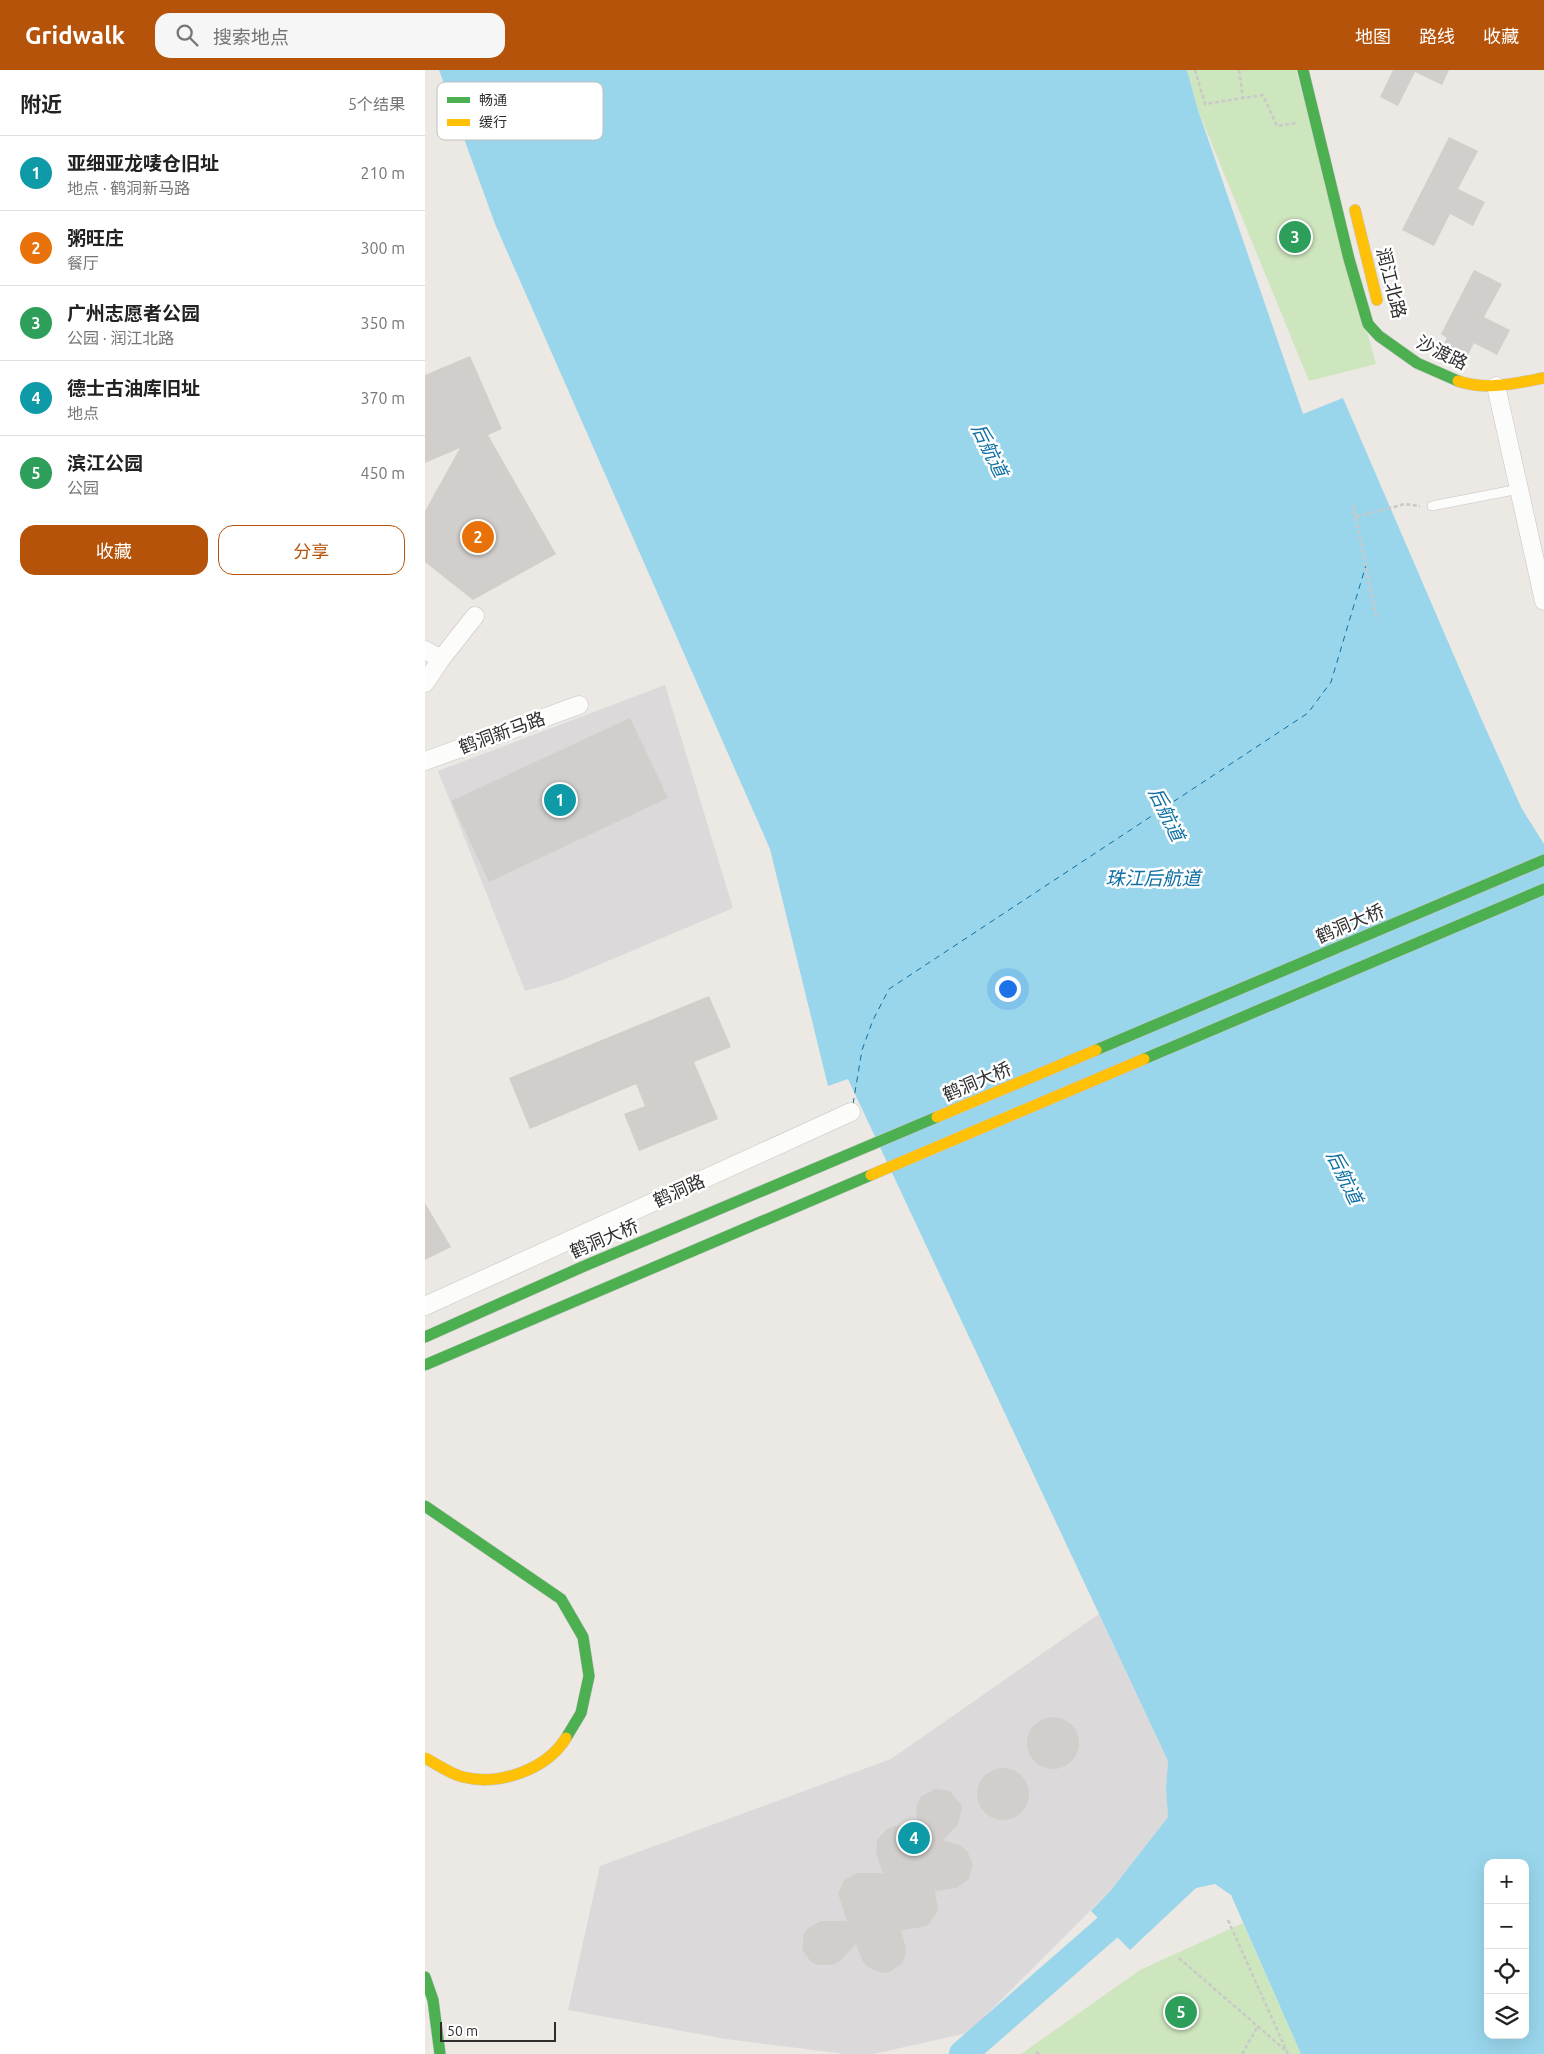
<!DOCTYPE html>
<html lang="zh">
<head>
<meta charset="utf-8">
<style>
	body { margin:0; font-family:Ubuntu,"Noto Sans SC",sans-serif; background:#f6f6f6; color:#222 }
	.controls { position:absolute; right:15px; bottom:15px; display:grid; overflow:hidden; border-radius:10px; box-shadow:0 5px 20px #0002 }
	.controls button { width:45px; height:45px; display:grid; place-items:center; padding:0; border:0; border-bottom:1px solid #e0e0e0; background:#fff; color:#222; font:25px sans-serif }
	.scale { position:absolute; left:15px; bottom:12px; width:116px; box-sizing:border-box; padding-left:5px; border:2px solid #2e2e2e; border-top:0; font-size:14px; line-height:18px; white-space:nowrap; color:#2e2e2e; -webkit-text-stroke:4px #fff; paint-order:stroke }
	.you { position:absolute; left:582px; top:918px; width:18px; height:18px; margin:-12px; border:4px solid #fff; border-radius:50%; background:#1a73e8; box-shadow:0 0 0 8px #1a73e833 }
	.badge { display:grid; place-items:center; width:32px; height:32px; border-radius:50%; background:#b45309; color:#fff; font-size:16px; font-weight:700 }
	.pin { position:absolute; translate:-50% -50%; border:2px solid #fff; box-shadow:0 1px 5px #0006 }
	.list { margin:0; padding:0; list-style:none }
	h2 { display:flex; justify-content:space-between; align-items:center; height:65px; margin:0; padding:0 20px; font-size:21px }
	h2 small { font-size:16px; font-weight:400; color:#767676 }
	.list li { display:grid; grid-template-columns:32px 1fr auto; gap:15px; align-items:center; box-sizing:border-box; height:75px; padding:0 20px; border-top:1px solid #e0e0e0 }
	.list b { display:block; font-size:19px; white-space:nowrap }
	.list p { margin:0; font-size:16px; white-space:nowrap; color:#767676 }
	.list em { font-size:16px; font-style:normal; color:#767676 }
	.actions { display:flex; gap:10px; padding:15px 20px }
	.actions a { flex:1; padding:11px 0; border:1px solid #b45309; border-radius:15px; text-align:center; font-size:18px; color:#b45309 }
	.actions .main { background:#b45309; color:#fff }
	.icon { flex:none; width:28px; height:28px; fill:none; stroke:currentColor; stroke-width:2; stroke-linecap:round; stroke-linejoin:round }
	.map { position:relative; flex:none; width:1119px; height:1984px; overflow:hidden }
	header { display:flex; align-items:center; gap:30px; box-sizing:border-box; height:70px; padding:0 25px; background:#b45309; color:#fff }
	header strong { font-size:24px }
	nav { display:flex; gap:28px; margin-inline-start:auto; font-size:18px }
	.search { width:350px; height:45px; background:#f6f6f6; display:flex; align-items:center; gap:12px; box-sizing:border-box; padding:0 18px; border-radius:15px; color:#767676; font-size:19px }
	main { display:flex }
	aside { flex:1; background:#fff }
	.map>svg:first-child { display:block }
</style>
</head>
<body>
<header>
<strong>Gridwalk</strong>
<div class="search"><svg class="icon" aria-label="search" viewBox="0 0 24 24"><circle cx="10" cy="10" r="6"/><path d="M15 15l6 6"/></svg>搜索地点</div>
<nav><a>地图</a><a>路线</a><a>收藏</a></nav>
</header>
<main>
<aside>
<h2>附近<small>5个结果</small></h2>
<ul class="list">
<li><span class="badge" style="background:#0f9aa8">1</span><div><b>亚细亚龙唛仓旧址</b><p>地点 · 鹤洞新马路</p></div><em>210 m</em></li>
<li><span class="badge" style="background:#e8710a">2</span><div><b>粥旺庄</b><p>餐厅</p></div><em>300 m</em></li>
<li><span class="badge" style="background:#2e9e5b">3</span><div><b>广州志愿者公园</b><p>公园 · 润江北路</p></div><em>350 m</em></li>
<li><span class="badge" style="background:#0f9aa8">4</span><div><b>德士古油库旧址</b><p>地点</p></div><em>370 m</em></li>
<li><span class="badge" style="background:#2e9e5b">5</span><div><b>滨江公园</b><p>公园</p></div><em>450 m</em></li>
</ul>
<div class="actions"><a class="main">收藏</a><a>分享</a></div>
</aside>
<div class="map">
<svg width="1119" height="1984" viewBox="0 0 1119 1984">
	<rect width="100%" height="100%" fill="#ece8e4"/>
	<g fill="#dcd9db">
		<path d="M240 615 308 838 138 910 100 921 13 701Z"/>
		<path d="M674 1544 743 1691 741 1719 743 1747 686 1820 543 1963 448 1984H420L301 1969 143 1940 175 1796 466 1689Z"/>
	</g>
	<g fill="#cee6be">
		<path d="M762 0H871L951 294 884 311 773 40Z"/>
		<path d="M818 1853 876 1984H596L715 1900Z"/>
	</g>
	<path fill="#99d6ec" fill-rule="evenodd" d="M14 0H762L773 40 878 344 918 328 1055 646 1097 739 1119 774V1984H876L806 1825 790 1814 771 1818 705 1880 666 1841 686 1820 743 1747 741 1719 743 1691 423 1009 403 1016 345 779 70 154ZM1063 1793H1100V1965H1063Z"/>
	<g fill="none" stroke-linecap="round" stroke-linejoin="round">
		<path stroke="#99d6ec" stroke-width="28" d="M538 1984 682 1858"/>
		<path stroke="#0d6fa3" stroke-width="1" stroke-dasharray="6 5" stroke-linecap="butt" d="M428 1034 437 980 448 950 464 919 883 643 906 612 941 495"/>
	</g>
	<g fill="#d1cecb">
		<path d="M968 0H1024L1017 15 990 2 973 36 955 27Z"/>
		<path d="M1024 67 1053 81 1033 119 1060 132 1048 156 1025 144 1009 176 977 160Z"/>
		<path d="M1049 200 1077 214 1059 247 1085 260 1072 285 1049 273 1037 297 1012 287 1022 268 1016 264Z"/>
		<path d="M45 286 77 359 63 365 131 484 48 530 0 492V441L35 378 0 393V305Z"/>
		<path d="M205 648 243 728 64 812 26 731Z"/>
		<path d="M284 926 306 977 269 992 293 1049 214 1081 199 1044 220 1036 211 1014 105 1059 84 1008Z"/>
		<path d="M0 1133 26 1177 0 1190Z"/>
		<circle cx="628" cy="1673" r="26"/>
		<circle cx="578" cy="1724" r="26"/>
		<path d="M510 1719 525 1721 537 1736 533 1754 518 1770 536 1776 542 1781 548 1794 544 1809 532 1818 510 1821 513 1841 504 1854 498 1857 476 1860 481 1878 480 1886 477 1893 465 1902 458 1903 444 1898 438 1892 431 1874 414 1892 407 1895H392L386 1892 377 1879 379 1864 383 1858 396 1851H422L413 1823 419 1810 432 1803H458L451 1784 452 1770 462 1759 470 1756H477L493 1762 491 1739 493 1732 497 1726Z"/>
	</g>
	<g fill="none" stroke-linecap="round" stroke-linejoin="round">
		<g stroke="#c5c4c5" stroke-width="10">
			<path id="lane" d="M1007 436 1094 419"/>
		</g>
		<g stroke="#c5c4c5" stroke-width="19">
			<g id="street">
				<path d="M1071 316 1119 531"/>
				<path d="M0 580 16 589"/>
				<path d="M0 613 16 589 50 546"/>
				<path d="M0 691 154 635"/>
				<path d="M0 1236 426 1042"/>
			</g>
		</g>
		<g stroke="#c5c4c5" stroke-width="12">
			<g id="fast">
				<path d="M878 0 924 189 943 254 954 266 992 293 1033 311"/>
				<path d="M671 980 1119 790"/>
				<path d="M0 1267 157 1197 512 1047"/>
				<path d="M0 1907 8 1930 15 1984"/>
			</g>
		</g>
		<g stroke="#c5c4c5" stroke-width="12">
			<g id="slow">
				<path d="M930 140 952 230"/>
				<path d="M1033 311C1061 321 1091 313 1119 308"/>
				<path d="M512 1047 671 980"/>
			</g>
		</g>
		<g stroke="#c9c9c8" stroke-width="2.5" stroke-dasharray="4 2.5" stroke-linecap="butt">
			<path d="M770 0 780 34 838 25 852 56 872 53"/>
			<path d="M814 0 818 28"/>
			<path d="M928 435 952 550"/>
			<path d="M931 447 980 434 995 436"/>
			<path d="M803 1850 863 1984"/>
			<path d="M754 1888 860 1980"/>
			<path d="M611 1982 614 1984"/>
			<path d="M817 1984 833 1956"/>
		</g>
		<use href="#lane" stroke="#fcfcfb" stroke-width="9"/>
		<use href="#street" stroke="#fcfcfb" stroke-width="18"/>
		<use href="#fast" stroke="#4caf50" stroke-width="11"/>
		<use href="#slow" stroke="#ffc107" stroke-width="11"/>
		<g stroke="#c6c5c4" stroke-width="12" stroke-linecap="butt">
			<g id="fast-bridge">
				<path d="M719 989 1119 819"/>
				<path d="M0 1295 446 1105"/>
				<path d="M0 1436 136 1529 158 1567 164 1606 156 1643 141 1668"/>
			</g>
		</g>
		<g stroke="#c6c5c4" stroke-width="12" stroke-linecap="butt">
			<g id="slow-bridge">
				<path d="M446 1105 719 989"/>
				<path d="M0 1688C12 1694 25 1704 38 1707 74 1716 121 1700 141 1668"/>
			</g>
		</g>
		<use href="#fast-bridge" stroke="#4caf50" stroke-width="11"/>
		<use href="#slow-bridge" stroke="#ffc107" stroke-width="11"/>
	</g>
	<g text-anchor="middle" stroke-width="5" stroke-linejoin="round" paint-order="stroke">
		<g font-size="18" fill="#2e2e2e" stroke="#fff">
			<text transform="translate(966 213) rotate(76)" y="6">润江北路</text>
			<text transform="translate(1017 283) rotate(26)" y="6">沙渡路</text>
			<text transform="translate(77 663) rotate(-20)" y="6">鹤洞新马路</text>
			<text transform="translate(925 854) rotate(-23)" y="6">鹤洞大桥</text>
			<text transform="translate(552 1012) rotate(-23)" y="6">鹤洞大桥</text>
			<text transform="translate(254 1121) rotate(-24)" y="6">鹤洞路</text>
			<text transform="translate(179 1169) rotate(-23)" y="6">鹤洞大桥</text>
		</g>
		<g font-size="19" font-style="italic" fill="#0d6fa3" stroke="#fff">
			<text transform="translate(565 380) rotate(64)" y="7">后航道</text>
			<text transform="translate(742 744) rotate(64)" y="7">后航道</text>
			<text x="728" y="815">珠江后航道</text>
			<text transform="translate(920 1107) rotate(64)" y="7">后航道</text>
		</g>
	</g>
	<rect x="12" y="12" width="166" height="58" rx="8" fill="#fff" stroke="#c0c0c0" stroke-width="1"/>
	<rect x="22" y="27" width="23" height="6" fill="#4caf50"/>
	<rect x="22" y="49" width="23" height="7" fill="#ffc107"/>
	<g font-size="14" fill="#2e2e2e">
		<text x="54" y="35">畅通</text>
		<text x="54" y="57">缓行</text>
	</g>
</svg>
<div class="controls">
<button>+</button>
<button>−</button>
<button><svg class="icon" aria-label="locate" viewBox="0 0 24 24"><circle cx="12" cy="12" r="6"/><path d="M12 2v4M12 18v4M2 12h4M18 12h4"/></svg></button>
<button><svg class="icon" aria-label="layers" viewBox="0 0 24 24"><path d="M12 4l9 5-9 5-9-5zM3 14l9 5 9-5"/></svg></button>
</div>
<div class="scale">50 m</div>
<div class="you"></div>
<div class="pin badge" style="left:135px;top:730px;background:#0f9aa8">1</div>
<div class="pin badge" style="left:53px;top:467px;background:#e8710a">2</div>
<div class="pin badge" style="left:870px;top:167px;background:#2e9e5b">3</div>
<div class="pin badge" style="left:489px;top:1768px;background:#0f9aa8">4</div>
<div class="pin badge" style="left:756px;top:1942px;background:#2e9e5b">5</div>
</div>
</main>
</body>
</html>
